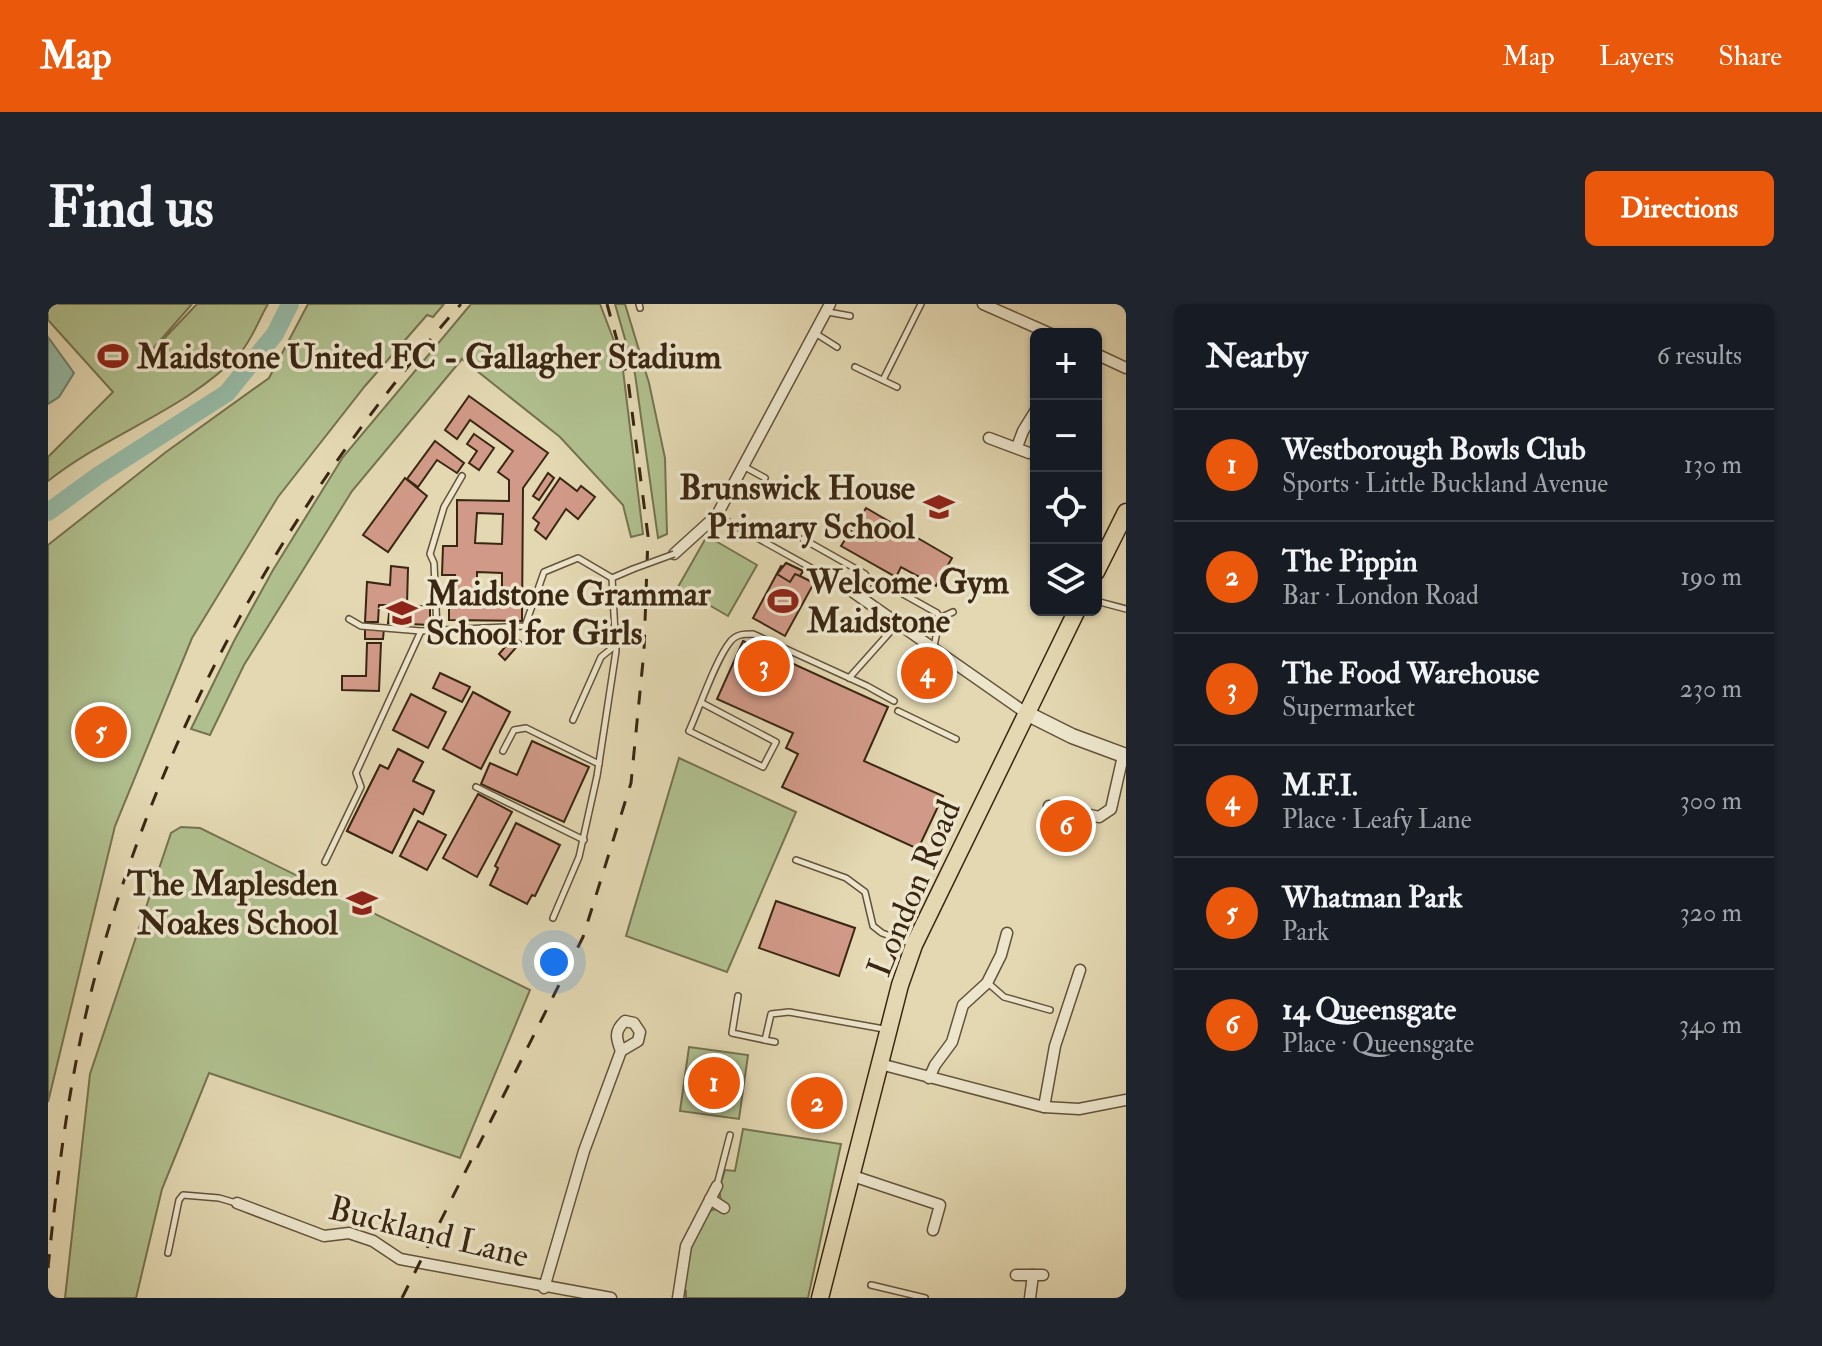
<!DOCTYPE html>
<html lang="en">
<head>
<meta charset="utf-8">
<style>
	body { margin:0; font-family:"IM FELL Double Pica",serif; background:#20242c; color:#f1f3f6 }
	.controls { position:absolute; right:24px; top:24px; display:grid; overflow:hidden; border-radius:12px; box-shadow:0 2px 6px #0004 }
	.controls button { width:72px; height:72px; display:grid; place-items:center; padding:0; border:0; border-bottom:2px solid #363941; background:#171b24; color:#f1f3f6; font:40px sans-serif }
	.you { position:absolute; left:506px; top:658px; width:28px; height:28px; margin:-20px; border:6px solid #fff; border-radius:50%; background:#1a73e8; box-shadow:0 0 0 12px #1a73e833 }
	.badge { display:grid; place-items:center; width:52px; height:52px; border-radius:50%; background:#ea580c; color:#fff; font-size:26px; font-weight:700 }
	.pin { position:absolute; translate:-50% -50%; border:4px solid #fff; box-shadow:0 2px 8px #0006 }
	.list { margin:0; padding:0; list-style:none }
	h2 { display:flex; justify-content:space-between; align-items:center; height:104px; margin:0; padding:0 32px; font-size:34px }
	h2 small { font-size:26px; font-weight:400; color:#9ea1a6 }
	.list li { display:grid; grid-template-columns:52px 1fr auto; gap:24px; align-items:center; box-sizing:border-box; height:112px; padding:0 32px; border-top:2px solid #363941 }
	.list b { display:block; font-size:30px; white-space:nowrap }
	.list p { margin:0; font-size:26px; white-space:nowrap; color:#9ea1a6 }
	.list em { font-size:26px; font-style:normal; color:#9ea1a6 }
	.icon { flex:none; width:44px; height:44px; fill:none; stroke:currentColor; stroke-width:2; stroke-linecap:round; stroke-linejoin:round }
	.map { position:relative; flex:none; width:1078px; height:994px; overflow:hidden; border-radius:12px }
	header { display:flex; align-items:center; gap:48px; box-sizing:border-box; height:112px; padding:0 40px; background:#ea580c; color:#fff }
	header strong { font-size:38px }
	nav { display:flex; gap:44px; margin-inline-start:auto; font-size:28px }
	.intro { display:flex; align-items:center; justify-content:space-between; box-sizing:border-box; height:192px; padding:0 48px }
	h1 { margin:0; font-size:56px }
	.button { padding:20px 36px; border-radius:12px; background:#ea580c; color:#fff; font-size:28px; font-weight:700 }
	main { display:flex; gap:48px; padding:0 48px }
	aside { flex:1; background:#171b24; border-radius:12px; box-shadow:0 2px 6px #0004 }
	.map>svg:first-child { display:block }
</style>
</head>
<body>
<header>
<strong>Map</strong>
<nav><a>Map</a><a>Layers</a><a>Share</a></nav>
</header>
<div class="intro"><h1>Find us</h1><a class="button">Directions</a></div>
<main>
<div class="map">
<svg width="1078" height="994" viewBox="0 0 1078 994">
	<rect width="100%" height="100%" fill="#e3d8b2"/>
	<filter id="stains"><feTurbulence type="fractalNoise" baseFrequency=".0025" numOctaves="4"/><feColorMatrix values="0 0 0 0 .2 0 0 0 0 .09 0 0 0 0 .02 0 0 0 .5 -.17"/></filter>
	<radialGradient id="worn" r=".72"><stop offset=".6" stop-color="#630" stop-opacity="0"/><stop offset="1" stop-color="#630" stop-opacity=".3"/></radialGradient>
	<g fill="#b0bf8e" stroke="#757350" stroke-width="2">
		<path d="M0 0H144L89 63 149 0H220C211 15 204 36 192 49 139 106 60 129 0 177V153L65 88 0 16Z"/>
		<path d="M260 0H396L385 13 379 11 317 82 230 193 144 334 67 522 0 798V241L118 148 221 74Z"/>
		<path d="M423 0H552L574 58 595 230 583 233 575 201 512 133 414 55 304 187 196 361 162 431 143 425 186 337 225 266 295 153Z"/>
		<path d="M567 0H577L601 79 617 154 619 230 610 234 587 70Z"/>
		<path d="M659 232 709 261 680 312 630 283Z"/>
		<path d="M631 454 748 508 679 668 578 632Z"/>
		<path d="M133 523 152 524 482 686 412 854 161 769 114 885 88 994H17L42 770 123 529Z"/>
		<path d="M641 743 700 751 691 815 632 807Z"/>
		<path d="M695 825 793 840 760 994H638V987L635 986 643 940 661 907 668 905 675 909 671 885 677 866 687 867Z"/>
	</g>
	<path fill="#96bba7" stroke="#71806c" stroke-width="2" d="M0 33 26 69 11 93 0 100Z"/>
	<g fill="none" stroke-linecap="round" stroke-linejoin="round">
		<path stroke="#96bba7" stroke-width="18" d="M0 208 51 171 179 89 227 30 242 0"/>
	</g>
	<g fill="#d19a88" stroke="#3a2713" stroke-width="2" fill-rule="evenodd">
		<path d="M421 92 500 149 475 184 474 317 401 316V297H407V271H394L395 242H409V196L461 197V176L450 168 465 147 422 116 409 135 397 126ZM429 209 455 210 454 240 427 239ZM429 268 454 269V296L429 295Z"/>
		<path d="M426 130 446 144 431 166 421 159 429 147 419 140Z"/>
		<path d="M387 137 416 159 409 169 389 156 370 183 359 175Z"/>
		<path d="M500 169 506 174 491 196 485 192Z"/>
		<path d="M357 174 379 192 340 248 315 231Z"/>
		<path d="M512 174 529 187 533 182 547 193 530 215 518 205 498 235 487 226 491 219 485 214Z"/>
		<path d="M818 204 904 254 888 282 853 263 848 273 793 242 806 222 817 228 819 224 809 219Z"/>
		<path d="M738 259 755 267 752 272 766 279 737 332 705 314 733 262 736 263Z"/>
		<path d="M738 259 755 267 752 272 747 270 742 278 729 270Z"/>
		<path d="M343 262 360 264 359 301 382 303V321L340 319 342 301H331L330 318H317L319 278 342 281Z"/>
		<path d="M336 324 335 335H317V325Z"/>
		<path d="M466 333 473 338 457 356 451 350Z"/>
		<path d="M695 337 840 403 816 457 895 492 870 545 734 483 750 450 738 444 745 429 669 395Z"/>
		<path d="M319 339H333L331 387 294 386V372H318Z"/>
		<path d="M392 369 422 383 414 398 385 384Z"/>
		<path d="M425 388 462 408 433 465 395 445Z"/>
		<path d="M363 390 398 408 380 444 345 426Z"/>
		<path d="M484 437 541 463 516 518 433 480 442 459 469 471Z"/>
		<path d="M350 445 375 458 365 477 386 487 375 510 366 505 344 549 299 527 332 461 340 465ZM332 504 343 510 334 526 323 520Z"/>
		<path d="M350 445 375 458 365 477 386 487 375 510 366 505 344 549 299 527 332 461 340 465Z"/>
		<path d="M430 490 464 508 429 573 395 554Z"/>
		<path d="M370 517 398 531 379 566 352 552Z"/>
		<path d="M468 519 512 541 487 592 484 591 479 600 442 581 450 564 447 562Z"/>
		<path d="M728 597 807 624 791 672 711 644Z"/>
	</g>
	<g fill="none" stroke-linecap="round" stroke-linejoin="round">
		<g stroke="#64533b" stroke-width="8">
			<g id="service">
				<path d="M591 0 592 4"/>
				<path d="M780 8 802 12"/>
				<path d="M767 29 789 43"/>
				<path d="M807 63 849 83"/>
				<path d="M835 76 873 0"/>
				<path d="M697 163 717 174"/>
				<path d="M670 212 801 285"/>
				<path d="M755 235 817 270 822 277"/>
				<path d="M813 292 822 277 830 276 889 309 892 314"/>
				<path d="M1048 297 1078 305"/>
				<path d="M301 315 313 322 373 327"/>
				<path d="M389 326 386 259 382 250 396 203 414 172"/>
				<path d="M886 342 892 314 905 308"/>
				<path d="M801 374 850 319"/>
				<path d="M654 399 728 438 715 463 641 427C651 405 668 355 682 338 688 330 696 330 705 330L819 382 846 397"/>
				<path d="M850 407 908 435"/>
				<path d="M525 416 553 353 568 341"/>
				<path d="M455 447 466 426 478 424 551 460"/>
				<path d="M428 483 536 536"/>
				<path d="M748 556 798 574 817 588 825 622 834 629 861 639"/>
				<path d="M277 558 313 483 308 469 373 327 477 322 496 268 530 254 564 274"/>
				<path d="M505 614 531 553 549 472 568 347 564 274 585 265"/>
				<path d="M940 679 956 693 1002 706"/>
				<path d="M690 692 684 729 717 736 723 710 741 708 836 725"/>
				<path d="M717 736 727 738"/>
				<path d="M669 881 682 831"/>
				<path d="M120 949 131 896 135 891 171 894 188 899"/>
				<path d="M823 981 877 994"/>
			</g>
		</g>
		<g stroke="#64533b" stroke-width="13">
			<g id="minor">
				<path d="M935 0 1003 30"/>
				<path d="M1048 50 1078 64"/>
				<path d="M941 134 981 149"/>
				<path d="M969 143 975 127 988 106"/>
				<path d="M626 250 669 211 782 0"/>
				<path d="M802 286 978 409"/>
				<path d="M1001 502 1051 513 1063 505 1075 452"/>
				<path d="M1030 531 1034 510"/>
				<path d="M577 717 586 719 592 728 590 737 573 747C568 734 566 727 577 717Z"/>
				<path d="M832 760 996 803 1031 805 1078 796"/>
				<path d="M881 774 887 761 904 738 915 701 939 679 953 651 959 629"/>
				<path d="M996 803 1007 742 1032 666"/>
				<path d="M802 871 892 901 885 926"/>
				<path d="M662 895 676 904"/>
				<path d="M189 899 276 932 301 929 325 937 352 955 563 994"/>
				<path d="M968 971H995"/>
				<path d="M496 984 536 847 573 747"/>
				<path d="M630 994 638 942 669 882"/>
				<path d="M982 994 985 971"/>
			</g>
		</g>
		<g stroke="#64533b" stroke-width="17">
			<path id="tertiary" d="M978 409 1024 432 1078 452"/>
		</g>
		<g stroke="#3a2713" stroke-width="19">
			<g id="primary">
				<path d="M1048 268 1078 208"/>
				<path d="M772 994 852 681 866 641 1029 306"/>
			</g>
		</g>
		<use href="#service" stroke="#ede6cd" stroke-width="5"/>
		<use href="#minor" stroke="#ede6cd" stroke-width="10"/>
		<use href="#tertiary" stroke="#ede6cd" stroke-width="14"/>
		<use href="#primary" stroke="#e3d8b2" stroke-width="16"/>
		<g stroke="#3a2713" stroke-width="3" stroke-dasharray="14 14" stroke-linecap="butt">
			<path d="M0 964C10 864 23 762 49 665 116 419 244 190 413 0"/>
			<path d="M354 994 535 633 583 479 596 347 600 232 580 76 559 0"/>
		</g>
		<g stroke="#64533b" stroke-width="8" stroke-linecap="butt">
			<path id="service-bridge" d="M585 265 626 250"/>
		</g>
		<use href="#service-bridge" stroke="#ede6cd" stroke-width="5"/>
	</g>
	<defs>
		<g id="stadium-bare" transform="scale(2.4)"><path d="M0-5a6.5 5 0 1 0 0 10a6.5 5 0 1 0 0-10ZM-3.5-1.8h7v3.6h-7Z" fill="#8f2418" stroke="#ede6cd" stroke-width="2.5" paint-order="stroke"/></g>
		<g id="school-bare" transform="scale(2.4)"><path d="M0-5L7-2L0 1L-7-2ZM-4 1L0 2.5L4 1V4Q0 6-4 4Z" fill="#8f2418" stroke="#ede6cd" stroke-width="2.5" paint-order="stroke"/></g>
	</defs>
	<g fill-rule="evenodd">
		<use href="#stadium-bare" x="65" y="52"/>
		<use href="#school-bare" x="891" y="203"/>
		<use href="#stadium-bare" x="735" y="297"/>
		<use href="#school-bare" x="354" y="309"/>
		<use href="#school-bare" x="314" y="599"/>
	</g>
	<g text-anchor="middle" stroke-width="7" stroke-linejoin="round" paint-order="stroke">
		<g font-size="34" font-weight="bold" fill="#3a2713" stroke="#ede6cd" text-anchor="start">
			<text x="89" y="64">Maidstone United FC - Gallagher Stadium</text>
			<text x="867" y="195" text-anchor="end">Brunswick House<tspan x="867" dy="39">Primary School</tspan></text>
			<text x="759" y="289">Welcome Gym<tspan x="759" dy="39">Maidstone</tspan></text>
			<text x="378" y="301">Maidstone Grammar<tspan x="378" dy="39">School for Girls</tspan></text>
			<text x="290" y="591" text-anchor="end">The Maplesden<tspan x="290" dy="39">Noakes School</tspan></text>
		</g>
		<g font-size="34" fill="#3a2713" stroke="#ede6cd">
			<text transform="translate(865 584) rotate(-67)" y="12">London Road</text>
			<text transform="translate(381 927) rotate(14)" y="12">Buckland Lane</text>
		</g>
	</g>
	<rect width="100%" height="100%" filter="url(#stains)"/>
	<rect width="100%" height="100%" fill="url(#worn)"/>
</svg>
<div class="controls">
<button>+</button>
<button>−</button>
<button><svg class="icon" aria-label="locate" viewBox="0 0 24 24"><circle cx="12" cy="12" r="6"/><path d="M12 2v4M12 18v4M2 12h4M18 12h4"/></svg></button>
<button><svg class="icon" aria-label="layers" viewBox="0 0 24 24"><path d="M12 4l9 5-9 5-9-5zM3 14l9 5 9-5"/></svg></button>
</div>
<div class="you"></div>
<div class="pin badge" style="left:666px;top:779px">1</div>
<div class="pin badge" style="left:769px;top:799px">2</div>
<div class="pin badge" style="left:716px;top:362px">3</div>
<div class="pin badge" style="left:879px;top:369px">4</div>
<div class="pin badge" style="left:53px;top:428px">5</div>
<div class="pin badge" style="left:1018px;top:522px">6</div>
</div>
<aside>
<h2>Nearby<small>6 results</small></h2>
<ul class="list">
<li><span class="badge">1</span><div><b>Westborough Bowls Club</b><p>Sports · Little Buckland Avenue</p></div><em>130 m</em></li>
<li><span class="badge">2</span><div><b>The Pippin</b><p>Bar · London Road</p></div><em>190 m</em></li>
<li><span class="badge">3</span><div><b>The Food Warehouse</b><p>Supermarket</p></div><em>230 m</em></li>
<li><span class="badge">4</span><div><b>M.F.I.</b><p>Place · Leafy Lane</p></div><em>300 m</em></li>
<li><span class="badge">5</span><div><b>Whatman Park</b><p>Park</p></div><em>320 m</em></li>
<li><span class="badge">6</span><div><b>14 Queensgate</b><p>Place · Queensgate</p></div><em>340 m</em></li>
</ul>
</aside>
</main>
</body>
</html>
